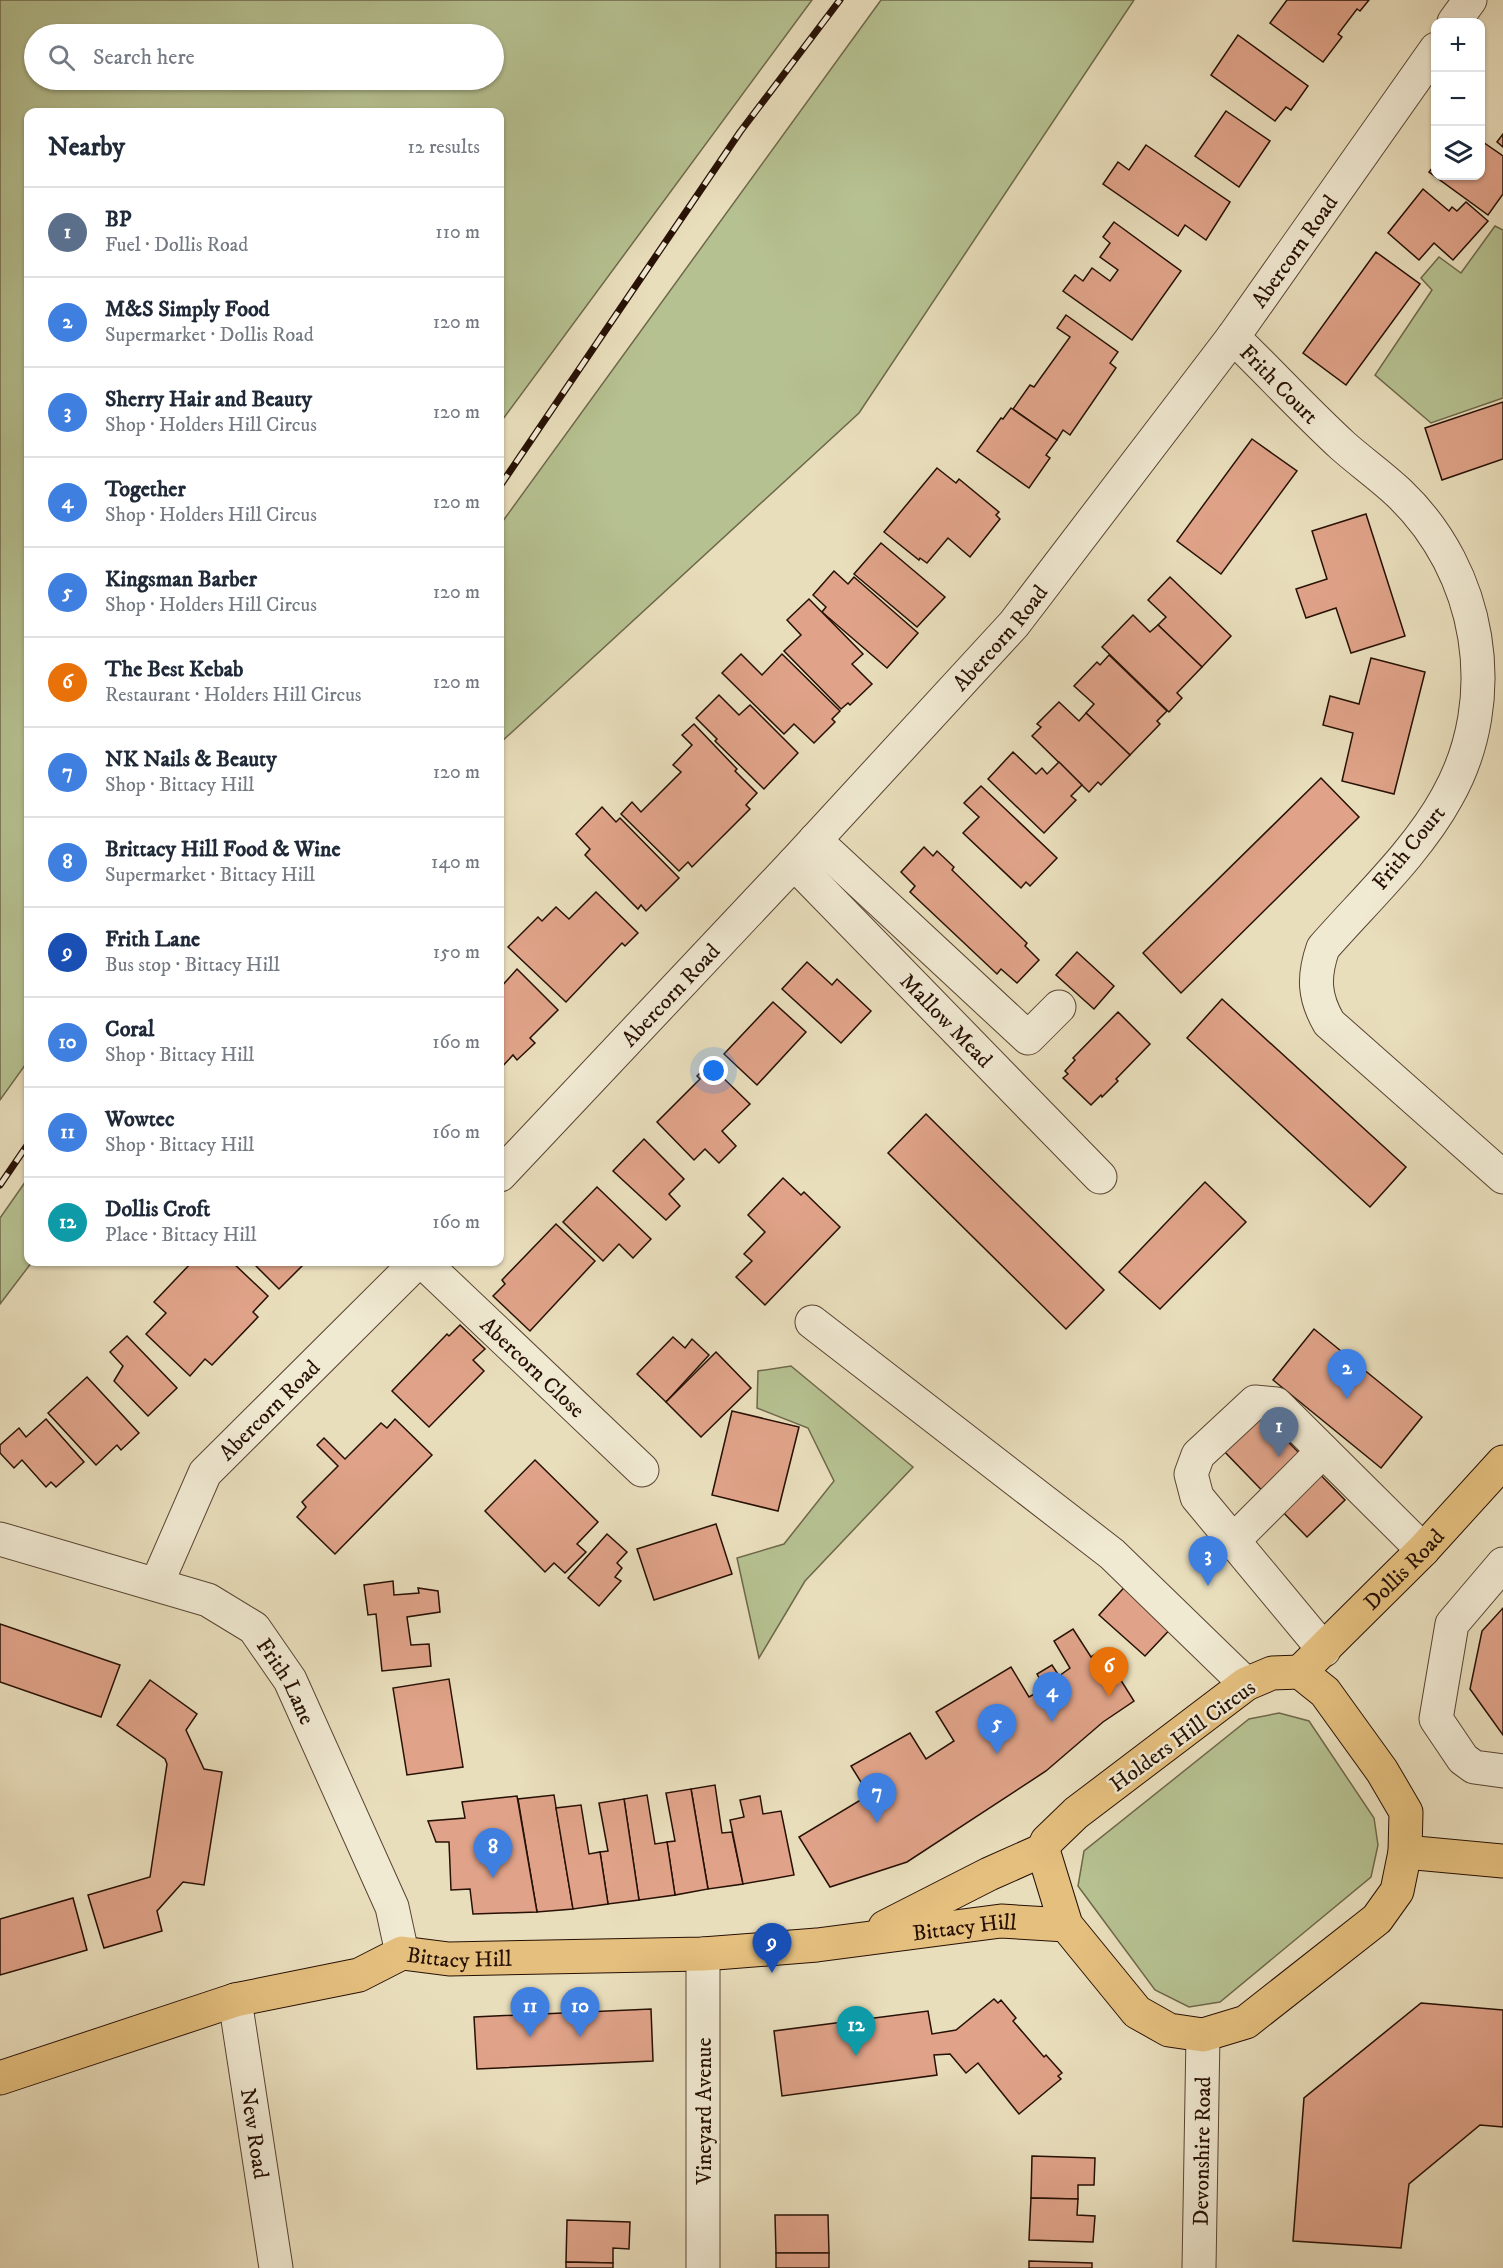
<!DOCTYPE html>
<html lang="en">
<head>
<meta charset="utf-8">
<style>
	body { margin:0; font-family:"IM FELL DW Pica",serif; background:#f2f2f3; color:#1f2937 }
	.controls { position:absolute; right:18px; top:18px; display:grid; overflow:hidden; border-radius:12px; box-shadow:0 2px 4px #0004 }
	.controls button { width:54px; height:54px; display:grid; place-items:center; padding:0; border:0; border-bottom:2px solid #e0e1e3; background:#fff; color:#1f2937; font:30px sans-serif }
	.you { position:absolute; left:714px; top:1071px; width:21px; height:21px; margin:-15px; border:4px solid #fff; border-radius:50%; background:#1a73e8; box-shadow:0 0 0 9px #1a73e833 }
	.badge { display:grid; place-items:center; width:39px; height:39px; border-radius:50%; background:#b45309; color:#fff; font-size:20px; font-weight:700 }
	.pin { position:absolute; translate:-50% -50px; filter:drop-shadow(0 2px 3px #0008) }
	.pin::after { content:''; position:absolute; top:32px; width:21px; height:18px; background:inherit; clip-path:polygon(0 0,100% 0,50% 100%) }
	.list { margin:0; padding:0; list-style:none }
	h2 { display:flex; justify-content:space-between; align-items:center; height:78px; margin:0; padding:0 24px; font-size:26px }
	h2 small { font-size:20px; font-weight:400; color:#747a83 }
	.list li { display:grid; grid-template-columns:39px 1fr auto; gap:18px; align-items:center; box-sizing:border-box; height:90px; padding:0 24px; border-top:2px solid #e0e1e3 }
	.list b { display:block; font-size:22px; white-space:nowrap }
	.list p { margin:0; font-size:20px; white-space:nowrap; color:#747a83 }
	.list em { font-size:20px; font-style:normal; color:#747a83 }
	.icon { flex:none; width:33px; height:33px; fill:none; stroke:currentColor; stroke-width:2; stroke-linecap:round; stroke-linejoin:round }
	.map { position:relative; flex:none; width:1503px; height:2268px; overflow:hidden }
	.search { position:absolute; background:#fff; box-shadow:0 2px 4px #0004; left:24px; top:24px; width:480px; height:66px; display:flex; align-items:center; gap:15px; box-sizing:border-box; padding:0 21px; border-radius:33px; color:#747a83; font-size:22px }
	.panel { position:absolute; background:#fff; box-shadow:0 2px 4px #0004; left:24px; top:108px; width:480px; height:1158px; border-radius:12px }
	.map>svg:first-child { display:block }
</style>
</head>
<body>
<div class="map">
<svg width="1503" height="2268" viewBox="0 0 1503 2268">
	<rect width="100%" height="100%" fill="#e9debc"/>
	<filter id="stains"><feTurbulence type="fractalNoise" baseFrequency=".00333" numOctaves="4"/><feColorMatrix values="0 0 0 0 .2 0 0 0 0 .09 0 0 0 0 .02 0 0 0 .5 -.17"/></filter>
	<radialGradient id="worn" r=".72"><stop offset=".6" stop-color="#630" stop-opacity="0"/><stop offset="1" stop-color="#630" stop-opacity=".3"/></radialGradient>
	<g fill="#b6c191" stroke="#6e684a" stroke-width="1.5" fill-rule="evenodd">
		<path d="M0 0H812L500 423V112H28V1061L0 1100ZM34 34H494V80H34Z"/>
		<path d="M881 0H1134L859 413 500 743V525Z"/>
		<path d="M1495 226 1503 230V398L1431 423 1375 375 1432 290 1421 278 1439 257 1461 273Z"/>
		<path d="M28 1178V1262H32L0 1304V1218Z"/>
		<path d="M791 1366 913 1467 805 1581 759 1658 737 1558 784 1544 834 1481 808 1428 757 1408 758 1371Z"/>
		<path d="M1279 1713 1309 1721 1374 1818 1378 1845 1371 1877 1220 2002 1189 2007 1155 1990 1078 1886 1084 1851 1249 1719Z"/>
	</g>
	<g fill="#e0a389" stroke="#271004" stroke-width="1.5">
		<path d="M1287 0H1369L1360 11 1357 9 1338 34 1342 37 1323 62 1270 23Z"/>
		<path d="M1238 35 1308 86 1291 110 1286 107 1275 121 1211 75Z"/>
		<path d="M1226 111 1270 141 1239 187 1195 156Z"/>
		<path d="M1503 134V147L1497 142Z"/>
		<path d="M1480 140 1503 156V194L1488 215 1429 172 1436 163V176H1480Z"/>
		<path d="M1146 145 1230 202 1206 240 1185 225 1178 236 1103 184 1118 162 1129 170Z"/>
		<path d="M1423 189 1449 211 1452 207 1457 211 1466 202 1488 221 1453 260 1434 243 1419 260 1388 233Z"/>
		<path d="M1114 222 1181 271 1132 340 1063 291 1075 275 1083 281 1092 268 1110 281 1118 270 1100 257 1110 243 1103 237Z"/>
		<path d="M1376 252 1420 284 1346 385 1303 353Z"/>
		<path d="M1066 315 1118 352 1110 363 1116 368 1070 435 1063 430 1057 440 1013 409 1030 385 1034 387 1070 337 1057 328Z"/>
		<path d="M1503 402V459L1442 480 1425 428Z"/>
		<path d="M1011 408 1057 440 1046 455 1050 458 1029 488 977 451 1001 418 1003 419Z"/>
		<path d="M1252 439 1297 471 1221 574 1177 541Z"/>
		<path d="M937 468 956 483 959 479 999 512 996 515 1000 519 970 557 948 538 927 563 920 558 919 560 884 532Z"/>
		<path d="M1366 514 1405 636 1351 653 1336 608 1306 618 1296 589 1327 579 1312 531Z"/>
		<path d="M881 543 945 597 917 627 854 574Z"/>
		<path d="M834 571 848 584 854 577 918 633 887 668 822 612 826 607 813 595Z"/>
		<path d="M1170 577 1231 636 1202 667 1158 625 1166 617 1148 600Z"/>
		<path d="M809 599 863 654 852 664 872 684 850 705 848 703 841 709 784 651 801 635 787 620Z"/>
		<path d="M1133 615 1150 632 1158 625 1202 667 1177 693 1182 698 1169 712 1102 647Z"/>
		<path d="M741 654 762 675 782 654 840 711 832 719 835 722 814 743 794 724 784 734 722 673Z"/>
		<path d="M1109 655 1167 711 1157 721 1160 724 1130 755 1086 713 1094 704 1074 686 1097 662 1100 665Z"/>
		<path d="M1371 658 1425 672 1394 794 1342 781 1353 733 1323 725 1330 696 1359 704Z"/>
		<path d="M719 695 739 715 750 705 798 753 764 789 715 741 717 739 696 718Z"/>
		<path d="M1059 702 1079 721 1086 713 1130 755 1101 785 1098 782 1089 792 1032 736 1041 727 1037 724Z"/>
		<path d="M694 724 737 769 735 771 757 793 746 805 750 809 692 867 688 862 679 871 621 814 632 802 641 812 681 772 673 765 692 745 682 735Z"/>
		<path d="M1013 752 1036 774 1042 768 1047 774 1059 762 1082 785 1071 796 1076 800 1044 833 988 779Z"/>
		<path d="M1321 778 1359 817 1181 993 1143 953Z"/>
		<path d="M981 786 1057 858 1030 886 1026 882 1021 888 963 833 979 817 964 803Z"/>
		<path d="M602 807 616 822 620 818 679 878 646 911 641 905 638 909 585 855 590 849 576 834Z"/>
		<path d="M924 847 933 856 937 851 954 867 952 870 1027 943 1025 946 1039 960 1017 983 1001 969 997 974 910 892 915 886 901 872Z"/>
		<path d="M596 892 638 933 625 946 622 943 566 1002 508 947 538 917 542 921 556 907 569 919Z"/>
		<path d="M1077 952 1114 986 1094 1009 1056 975Z"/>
		<path d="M807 962 832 985 837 979 871 1011 841 1043 782 989Z"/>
		<path d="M517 969 558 1010 530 1038 535 1043 517 1060 513 1055 500 1069V988Z"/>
		<path d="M1222 999 1406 1167 1370 1207 1187 1038Z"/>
		<path d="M773 1002 806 1032 757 1085 724 1054Z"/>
		<path d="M1118 1012 1150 1044 1116 1079 1118 1081 1102 1097 1101 1095 1091 1105 1063 1078 1068 1074 1065 1071 1075 1060 1073 1058Z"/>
		<path d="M707 1066 710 1069 712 1067 750 1104 722 1131 736 1146 719 1163 705 1149 694 1160 657 1122 700 1079 697 1076Z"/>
		<path d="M926 1114 1104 1290 1066 1329 888 1153Z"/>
		<path d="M644 1139 684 1179 669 1194 680 1206 666 1220 613 1171Z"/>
		<path d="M783 1178 801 1195 804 1192 840 1227 765 1305 736 1277 752 1261 744 1254 765 1232 748 1215Z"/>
		<path d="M1205 1182 1246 1222 1160 1309 1119 1272Z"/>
		<path d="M597 1187 651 1239 633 1258 619 1244 603 1261 563 1222Z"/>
		<path d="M556 1224 595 1261 530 1331 493 1296 505 1284 502 1280Z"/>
		<path d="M192 1262H232L268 1296 253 1312 258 1317 212 1365 205 1359 190 1376 146 1334 166 1313 154 1302Z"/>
		<path d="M252 1262H306L279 1289Z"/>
		<path d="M460 1325 485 1349 473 1360 484 1371 429 1427 392 1391 447 1334 449 1336Z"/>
		<path d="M1314 1329 1422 1417 1381 1468 1273 1380Z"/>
		<path d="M127 1336 177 1388 148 1416 114 1381 123 1366 110 1352Z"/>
		<path d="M673 1337 685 1348 692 1339 709 1355 666 1402 637 1374Z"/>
		<path d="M716 1352 751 1388 701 1437 666 1402Z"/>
		<path d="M87 1377 139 1433 121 1450 117 1445 96 1465 48 1413Z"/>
		<path d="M732 1411 799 1427 778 1511 712 1495Z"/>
		<path d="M1259 1412 1345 1500 1307 1537 1221 1448Z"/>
		<path d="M46 1419 84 1462 56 1487 51 1482 46 1487 22 1460 14 1468 0 1453V1445L19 1428 26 1437Z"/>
		<path d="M395 1419 432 1455 335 1554 297 1517 306 1507 302 1502 338 1466 317 1445 324 1438 345 1459 381 1423 387 1428Z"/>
		<path d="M535 1460 598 1522 577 1544 586 1552 565 1573 554 1563 545 1572 485 1511Z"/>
		<path d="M716 1524 732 1574 654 1600 637 1549Z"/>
		<path d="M607 1534 627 1552 617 1563 622 1568 615 1577 621 1581 599 1606 568 1578Z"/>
		<path d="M1131 1580 1177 1622 1145 1656 1099 1615Z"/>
		<path d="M393 1581 394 1595 419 1593 418 1588 438 1591 440 1612 407 1617 411 1645 429 1644 431 1666 382 1671 376 1614 368 1615 364 1585Z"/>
		<path d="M1503 1608V1735L1470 1689 1482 1631Z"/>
		<path d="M0 1624 120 1665 101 1717 0 1682Z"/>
		<path d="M1073 1629 1091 1657 1102 1650 1134 1701 1103 1722 1046 1771 907 1862 830 1887 799 1837 869 1795 851 1766 910 1733 926 1759 954 1741 936 1712 1011 1667 1029 1697 1045 1688 1037 1674 1052 1665 1059 1676 1070 1668 1054 1641Z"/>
		<path d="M449 1679 463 1767 407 1775 393 1688Z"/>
		<path d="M150 1680 197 1714 186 1730 204 1769 222 1772 204 1885 183 1882 157 1911 162 1931 104 1948 88 1895 150 1877 167 1764 165 1759 117 1725Z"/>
		<path d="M715 1785 722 1833 732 1832 743 1884 708 1889 691 1789Z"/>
		<path d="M691 1789 708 1889 675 1895 667 1842 675 1841 666 1793Z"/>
		<path d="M554 1795 573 1909 537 1912 518 1799Z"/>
		<path d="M647 1795 655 1844 667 1842 675 1895 639 1900 624 1799Z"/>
		<path d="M517 1796 537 1912 473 1914 470 1889 451 1890 449 1842H436L428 1821 465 1818 462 1802Z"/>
		<path d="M760 1796 763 1814 781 1811 794 1875 743 1884 730 1820 744 1817 740 1800Z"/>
		<path d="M624 1799 639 1900 608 1904 600 1852 608 1851 599 1803Z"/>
		<path d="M581 1805 589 1854 600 1852 608 1904 573 1909 556 1808Z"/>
		<path d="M73 1898 87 1950 0 1975V1919Z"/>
		<path d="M994 1999 998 2003 1001 2000 1016 2018 1013 2021 1044 2057 1046 2055 1062 2073 1058 2076 1061 2079 1019 2114 978 2063 966 2073 950 2054 934 2055 937 2075 782 2096 774 2031 928 2011 932 2034 956 2030Z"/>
		<path d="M1421 2003 1503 2010V2127L1480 2125 1409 2184 1401 2248 1293 2241 1304 2098Z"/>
		<path d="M651 2009 653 2061 477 2069 474 2017Z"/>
		<path d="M1032 2156 1095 2158 1094 2185H1078V2199L1031 2198Z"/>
		<path d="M1031 2198 1078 2199 1077 2215 1095 2216 1093 2242 1029 2240Z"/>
		<path d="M775 2215H828L829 2253H776Z"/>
		<path d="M567 2220 630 2222 629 2249 613 2248V2263L566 2262Z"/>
		<rect x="776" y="2253" width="53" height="15"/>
		<path d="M1029 2261 1092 2263V2268H1029Z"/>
		<path d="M566 2262 613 2263V2268H566Z"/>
	</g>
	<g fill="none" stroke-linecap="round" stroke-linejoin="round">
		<g stroke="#584432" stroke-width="35">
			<g id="minor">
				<path d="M1454 22 1470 0"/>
				<path id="s1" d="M1233 337C1270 373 1305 411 1343 446 1361 462 1381 476 1399 493 1481 571 1503 698 1447 797 1417 852 1364 901 1323 948 1313 977 1314 997 1329 1023L1503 1177"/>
				<path d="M815 840 1028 1038 1059 1007"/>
				<path id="s2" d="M794 863 1100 1177"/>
				<path id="s3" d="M500 1175 794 863 1014 624 1233 337 1436 49"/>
				<path id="s4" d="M423 1262 642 1470"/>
				<path d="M812 1322 1112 1554 1246 1684"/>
				<path id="s5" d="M0 1539 208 1600 254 1628 290 1680 392 1907 402 1953"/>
				<path d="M1233 1541 1323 1451"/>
				<path d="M1503 1564 1452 1624 1436 1719 1463 1759 1474 1767 1503 1771"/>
				<path id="s6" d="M157 1583 205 1473 417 1262"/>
				<path d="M1324 1650 1197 1497 1191 1474 1198 1455 1255 1402 1276 1404 1423 1550"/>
				<path d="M703 1954V2268"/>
				<path id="s7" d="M235 2000 276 2268"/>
				<path id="s8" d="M1199 2268 1203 2035"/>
			</g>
		</g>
		<g stroke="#271004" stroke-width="35">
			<g id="major">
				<path d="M1300 1672 1325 1692 1382 1771 1406 1812 1405 1852 1397 1891 1377 1919 1246 2022 1203 2035 1169 2030 1137 2012 1066 1925 1043 1850 1047 1841 1076 1813 1246 1684 1272 1673Z"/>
				<path id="s9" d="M1300 1672 1423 1550 1503 1462"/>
				<path d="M1405 1852 1503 1861"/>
				<path d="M885 1927 989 1874 1043 1850"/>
				<path id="s10" d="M0 2078 235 2000 359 1975 402 1953 449 1959 703 1954 817 1945 1001 1921 1066 1925"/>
			</g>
		</g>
		<use href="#minor" stroke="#f1ead3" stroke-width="33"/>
		<use href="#major" stroke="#e4bf7e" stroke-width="33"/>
		<g stroke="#271004" stroke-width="7">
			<g id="rail">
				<path d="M500 486 740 132 840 0"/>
				<path d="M0 1185 28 1144"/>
			</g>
		</g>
		<use href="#rail" stroke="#f1ead3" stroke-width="4.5" stroke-dasharray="14" stroke-linecap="butt"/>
	</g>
	<g text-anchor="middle" stroke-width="5" stroke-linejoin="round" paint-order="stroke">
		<g font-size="22" fill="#271004" stroke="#f1ead3">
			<text dy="8" stroke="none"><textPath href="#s3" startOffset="1220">Abercorn Road</textPath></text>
			<text dy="8" stroke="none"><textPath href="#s1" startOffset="66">Frith Court</textPath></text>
			<text dy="8" stroke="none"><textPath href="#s3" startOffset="734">Abercorn Road</textPath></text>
			<text transform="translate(1408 847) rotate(-51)" y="8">Frith Court</text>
			<text dy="8" stroke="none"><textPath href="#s3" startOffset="248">Abercorn Road</textPath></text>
			<text dy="8" stroke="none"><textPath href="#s2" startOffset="219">Mallow Mead</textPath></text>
			<text dy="8" stroke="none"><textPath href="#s4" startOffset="152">Abercorn Close</textPath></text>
			<text dy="8" stroke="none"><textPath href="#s6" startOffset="210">Abercorn Road</textPath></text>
			<text dy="8" stroke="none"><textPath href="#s9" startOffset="146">Dollis Road</textPath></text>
			<text dy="8" stroke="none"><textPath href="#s5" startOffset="333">Frith Lane</textPath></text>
			<text transform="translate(1182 1735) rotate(-36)" y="8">Holders Hill Circus</text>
			<text dy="8" stroke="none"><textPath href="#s10" startOffset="987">Bittacy Hill</textPath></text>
			<text dy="8" stroke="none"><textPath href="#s10" startOffset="480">Bittacy Hill</textPath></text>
			<text transform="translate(703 2111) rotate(-90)" y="8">Vineyard Avenue</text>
			<text dy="8" stroke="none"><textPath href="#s7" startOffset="135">New Road</textPath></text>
			<text dy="8" stroke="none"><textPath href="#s8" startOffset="117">Devonshire Road</textPath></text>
		</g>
	</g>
	<rect width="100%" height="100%" filter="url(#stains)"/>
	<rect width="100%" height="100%" fill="url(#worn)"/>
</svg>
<div class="controls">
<button>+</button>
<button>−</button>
<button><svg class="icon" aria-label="layers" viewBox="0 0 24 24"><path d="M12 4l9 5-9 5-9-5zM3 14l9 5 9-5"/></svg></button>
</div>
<div class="you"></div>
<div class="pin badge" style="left:1279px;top:1457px;background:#5c6f8a">1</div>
<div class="pin badge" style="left:1347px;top:1399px;background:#3f7fe0">2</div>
<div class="pin badge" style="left:1208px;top:1586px;background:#3f7fe0">3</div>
<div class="pin badge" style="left:1052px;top:1722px;background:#3f7fe0">4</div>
<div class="pin badge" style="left:997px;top:1754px;background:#3f7fe0">5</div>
<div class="pin badge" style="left:1109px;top:1697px;background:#e8710a">6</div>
<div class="pin badge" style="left:877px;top:1823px;background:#3f7fe0">7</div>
<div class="pin badge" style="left:493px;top:1878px;background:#3f7fe0">8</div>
<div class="pin badge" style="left:772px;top:1973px;background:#1a4fb4">9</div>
<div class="pin badge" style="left:580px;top:2037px;background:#3f7fe0">10</div>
<div class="pin badge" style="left:530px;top:2037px;background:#3f7fe0">11</div>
<div class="pin badge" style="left:856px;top:2056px;background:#0f9aa8">12</div>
<div class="search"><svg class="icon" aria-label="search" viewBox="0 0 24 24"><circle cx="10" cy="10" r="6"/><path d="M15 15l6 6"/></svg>Search here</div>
<section class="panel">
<h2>Nearby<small>12 results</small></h2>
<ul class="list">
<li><span class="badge" style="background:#5c6f8a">1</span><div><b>BP</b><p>Fuel · Dollis Road</p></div><em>110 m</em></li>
<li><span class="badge" style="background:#3f7fe0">2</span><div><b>M&amp;S Simply Food</b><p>Supermarket · Dollis Road</p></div><em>120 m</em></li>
<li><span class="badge" style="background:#3f7fe0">3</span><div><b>Sherry Hair and Beauty</b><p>Shop · Holders Hill Circus</p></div><em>120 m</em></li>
<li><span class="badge" style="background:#3f7fe0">4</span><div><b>Together</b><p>Shop · Holders Hill Circus</p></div><em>120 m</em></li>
<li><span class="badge" style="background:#3f7fe0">5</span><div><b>Kingsman Barber</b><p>Shop · Holders Hill Circus</p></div><em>120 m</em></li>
<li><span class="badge" style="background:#e8710a">6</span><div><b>The Best Kebab</b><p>Restaurant · Holders Hill Circus</p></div><em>120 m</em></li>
<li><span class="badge" style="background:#3f7fe0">7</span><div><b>NK Nails &amp; Beauty</b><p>Shop · Bittacy Hill</p></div><em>120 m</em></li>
<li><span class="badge" style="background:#3f7fe0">8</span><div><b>Brittacy Hill Food &amp; Wine</b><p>Supermarket · Bittacy Hill</p></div><em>140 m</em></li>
<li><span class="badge" style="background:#1a4fb4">9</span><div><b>Frith Lane</b><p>Bus stop · Bittacy Hill</p></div><em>150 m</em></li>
<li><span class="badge" style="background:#3f7fe0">10</span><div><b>Coral</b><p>Shop · Bittacy Hill</p></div><em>160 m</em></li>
<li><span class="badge" style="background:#3f7fe0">11</span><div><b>Wowtec</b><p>Shop · Bittacy Hill</p></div><em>160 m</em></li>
<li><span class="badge" style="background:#0f9aa8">12</span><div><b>Dollis Croft</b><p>Place · Bittacy Hill</p></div><em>160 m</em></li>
</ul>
</section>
</div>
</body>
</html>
